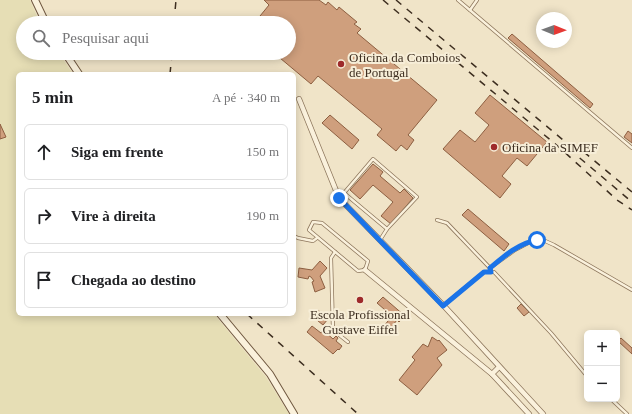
<!DOCTYPE html>
<html lang="pt">
<head>
<meta charset="utf-8">
<style>
	body { margin:0; font-family:"Times New Roman",serif; background:#f6f6f6; color:#202124 }
	.controls { position:absolute; right:12px; bottom:12px; display:grid; overflow:hidden; border-radius:6px; box-shadow:0 2px 10px #0003 }
	.controls button { width:36px; height:36px; display:grid; place-items:center; padding:0; border:0; border-bottom:1px solid #e0e0e0; background:#fff; color:#202124; font:20px sans-serif }
	.compass { position:absolute; left:536px; top:12px; width:36px; height:36px; border-radius:50%; background:#fff; box-shadow:0 2px 10px #0003; rotate:91deg }
	.stop { position:absolute; width:12px; height:12px; margin:-9px; border:3px solid #1a73e8; border-radius:50%; background:#fff }
	.stop.end { background:#1a73e8; border-color:#fff; box-shadow:0 1px 4px #0008 }
	.list { margin:0; padding:0; list-style:none }
	h2 { display:flex; justify-content:space-between; align-items:center; height:52px; margin:0; padding:0 16px; font-size:17px }
	h2 small { font-size:13px; font-weight:400; color:#757577 }
	.list li { display:grid; grid-template-columns:26px 1fr auto; gap:12px; align-items:center; box-sizing:border-box; height:56px; margin:0 8px 8px; padding:0 8px; border:1px solid #e0e0e0; border-radius:6px }
	.list b { display:block; font-size:15px; white-space:nowrap }
	.list em { font-size:13px; font-style:normal; color:#757577 }
	.icon { flex:none; width:22px; height:22px; fill:none; stroke:currentColor; stroke-width:2; stroke-linecap:round; stroke-linejoin:round }
	.map { position:relative; flex:none; width:632px; height:414px; overflow:hidden }
	.search { position:absolute; background:#fff; box-shadow:0 2px 10px #0003; left:16px; top:16px; width:280px; height:44px; display:flex; align-items:center; gap:10px; box-sizing:border-box; padding:0 14px; border-radius:22px; color:#757577; font-size:15px }
	.panel { position:absolute; background:#fff; box-shadow:0 2px 10px #0003; left:16px; top:72px; width:280px; height:244px; border-radius:6px }
	.map>svg:first-child { display:block }
</style>
</head>
<body>
<div class="map">
<svg width="632" height="414" viewBox="0 0 632 414">
	<rect width="100%" height="100%" fill="#f0e4c8"/>
	<path fill="#e6deb5" d="M0 0H30L40 23H23V53H59L73 74H18V314H214L266 377 289 414H0Z"/>
	<g fill="#cf9f7d" stroke="#8d5f41">
		<path d="M264 0H319L326 5 328 2 337 10 339 7 357 22 354 24 361 29 357 33 437 100 408 135 414 140 407 150 401 145 396 151 377 135 382 129 318 76 311 84 274 53H289V23H258L262 17 260 16 269 5Z"/>
		<path d="M512 34 593 104 590 108 508 38Z"/>
		<path d="M490 95 547 142 527 166 517 158 502 176 511 184 500 198 443 149 460 130 475 142 489 125 475 113Z"/>
		<path d="M330 115 359 140 352 149 322 123Z"/>
		<path d="M0 124 6 137 0 139Z"/>
		<path d="M628 131 632 134V143L624 137Z"/>
		<path d="M373 164 383 172 380 176 400 193 404 189 413 198 391 224 381 216 393 202 373 185 360 199 350 190Z"/>
		<path d="M468 209 509 244 504 251 462 215Z"/>
		<path d="M320 261 327 268 320 276 325 288 315 292 312 282 314 281 311 277 309 276 308 279 298 277 299 268 312 270Z"/>
		<path d="M383 297 405 316 399 322 397 320 389 330 384 326 392 316 377 303Z"/>
		<path d="M521 304 529 312 524 316 517 308Z"/>
		<path d="M318 310 328 319 323 325 312 316Z"/>
		<path d="M312 326 321 333 323 330 333 339 336 336 338 338 336 341 342 346 339 350 338 349 333 354 307 332Z"/>
		<path d="M432 337 438 341 439 340 447 350 437 358 442 365 417 395 399 380 415 360 412 357 423 344 428 347Z"/>
		<path d="M621 338 632 348V354L618 341Z"/>
	</g>
	<g fill="none" stroke-linecap="round" stroke-linejoin="round">
		<g stroke="#8d765c" stroke-width="4">
			<g id="lane">
				<path d="M458 0 632 148"/>
				<path d="M470 10 477 0"/>
				<path d="M344 193 373 159 417 197 387 229"/>
				<path d="M340 198 344 193 387 229 380 240"/>
				<path d="M437 220 447 223 490 268"/>
				<path d="M313 222 322 223 368 261 365 270 358 271 309 230Z"/>
				<path d="M294 236 298 238 313 241 317 238"/>
				<path d="M335 252 331 258 333 330 348 342"/>
				<path d="M491 272 490 268 515 250 532 241 543 240 554 245 632 290"/>
				<path d="M444 305 484 272H494L551 333 587 376"/>
				<path d="M611 399 627 414"/>
			</g>
		</g>
		<g stroke="#8d765c" stroke-width="6">
			<g id="street">
				<path d="M299 99 339 198 444 306 543 414"/>
				<path d="M365 270 492 374"/>
				<path d="M499 367 492 374 529 414"/>
			</g>
		</g>
		<g stroke="#6f573f" stroke-width="8">
			<g id="secondary">
				<path d="M35 0 46 23"/>
				<path d="M65 53 79 74"/>
				<path d="M220 314 270 374 294 414"/>
			</g>
		</g>
		<use href="#lane" stroke="#faf1dc" stroke-width="2.5"/>
		<use href="#street" stroke="#faf1dc" stroke-width="4.5"/>
		<use href="#secondary" stroke="#faf1dc" stroke-width="6"/>
		<g stroke="#3d2e20" stroke-width="1.5" stroke-dasharray="7 7" stroke-linecap="butt">
			<path d="M383 0 560 148 617 200 632 210"/>
			<path d="M396 0 575 150"/>
			<path d="M174 23 176 0"/>
			<path d="M170 74 172 53"/>
			<path d="M573 143 632 192"/>
			<path d="M569 149 632 202"/>
			<path d="M247 314 358 414"/>
		</g>
	</g>
	<g fill="none" stroke-linecap="round" stroke-linejoin="round">
		<path stroke="#1a73e8" stroke-width="5" d="M339 198 443 306 484 272H491L490 268C503 257 519 243 537 240"/>
	</g>
	<g fill="#9e2a2b" stroke="#f7eed8" stroke-width="1.5">
		<circle cx="341" cy="64" r="4"/>
		<circle cx="494" cy="147" r="4"/>
		<circle cx="360" cy="300" r="4"/>
	</g>
	<g text-anchor="middle" stroke-width="4" stroke-linejoin="round" paint-order="stroke">
		<g font-size="13" fill="#3d2e20" stroke="#f7eed8" text-anchor="start">
			<text x="349" y="62">Oficina da Comboios<tspan x="349" dy="15">de Portugal</tspan></text>
			<text x="502" y="152">Oficina da SIMEF</text>
			<text x="360" y="319" text-anchor="middle">Escola Profissional<tspan x="360" dy="15">Gustave Eiffel</tspan></text>
		</g>
	</g>
</svg>
<div class="controls">
<button>+</button>
<button>−</button>
</div>
<svg class="compass" viewBox="-18 -18 36 36"><path d="M0-13l5 13h-10z" fill="#e53935"/><path d="M0 13l5-13h-10z" fill="#757577"/></svg>
<div class="stop" style="left:537px;top:240px"></div>
<div class="stop end" style="left:339px;top:198px"></div>
<div class="search"><svg class="icon" aria-label="search" viewBox="0 0 24 24"><circle cx="10" cy="10" r="6"/><path d="M15 15l6 6"/></svg>Pesquisar aqui</div>
<section class="panel">
<h2>5 min<small>A pé · 340 m</small></h2>
<ul class="list">
<li><svg class="icon" aria-label="ahead" viewBox="0 0 24 24"><path d="M12 20V5M6 11l6-6 6 6"/></svg><div><b>Siga em frente</b></div><em>150 m</em></li>
<li><svg class="icon" aria-label="right" viewBox="0 0 24 24"><path d="M7 20v-9h11M14 6l5 5-5 5"/></svg><div><b>Vire à direita</b></div><em>190 m</em></li>
<li><svg class="icon" aria-label="arrive" viewBox="0 0 24 24"><path d="M6 21V4h12l-3 4 3 4H6"/></svg><div><b>Chegada ao destino</b></div></li>
</ul>
</section>
</div>
</body>
</html>
